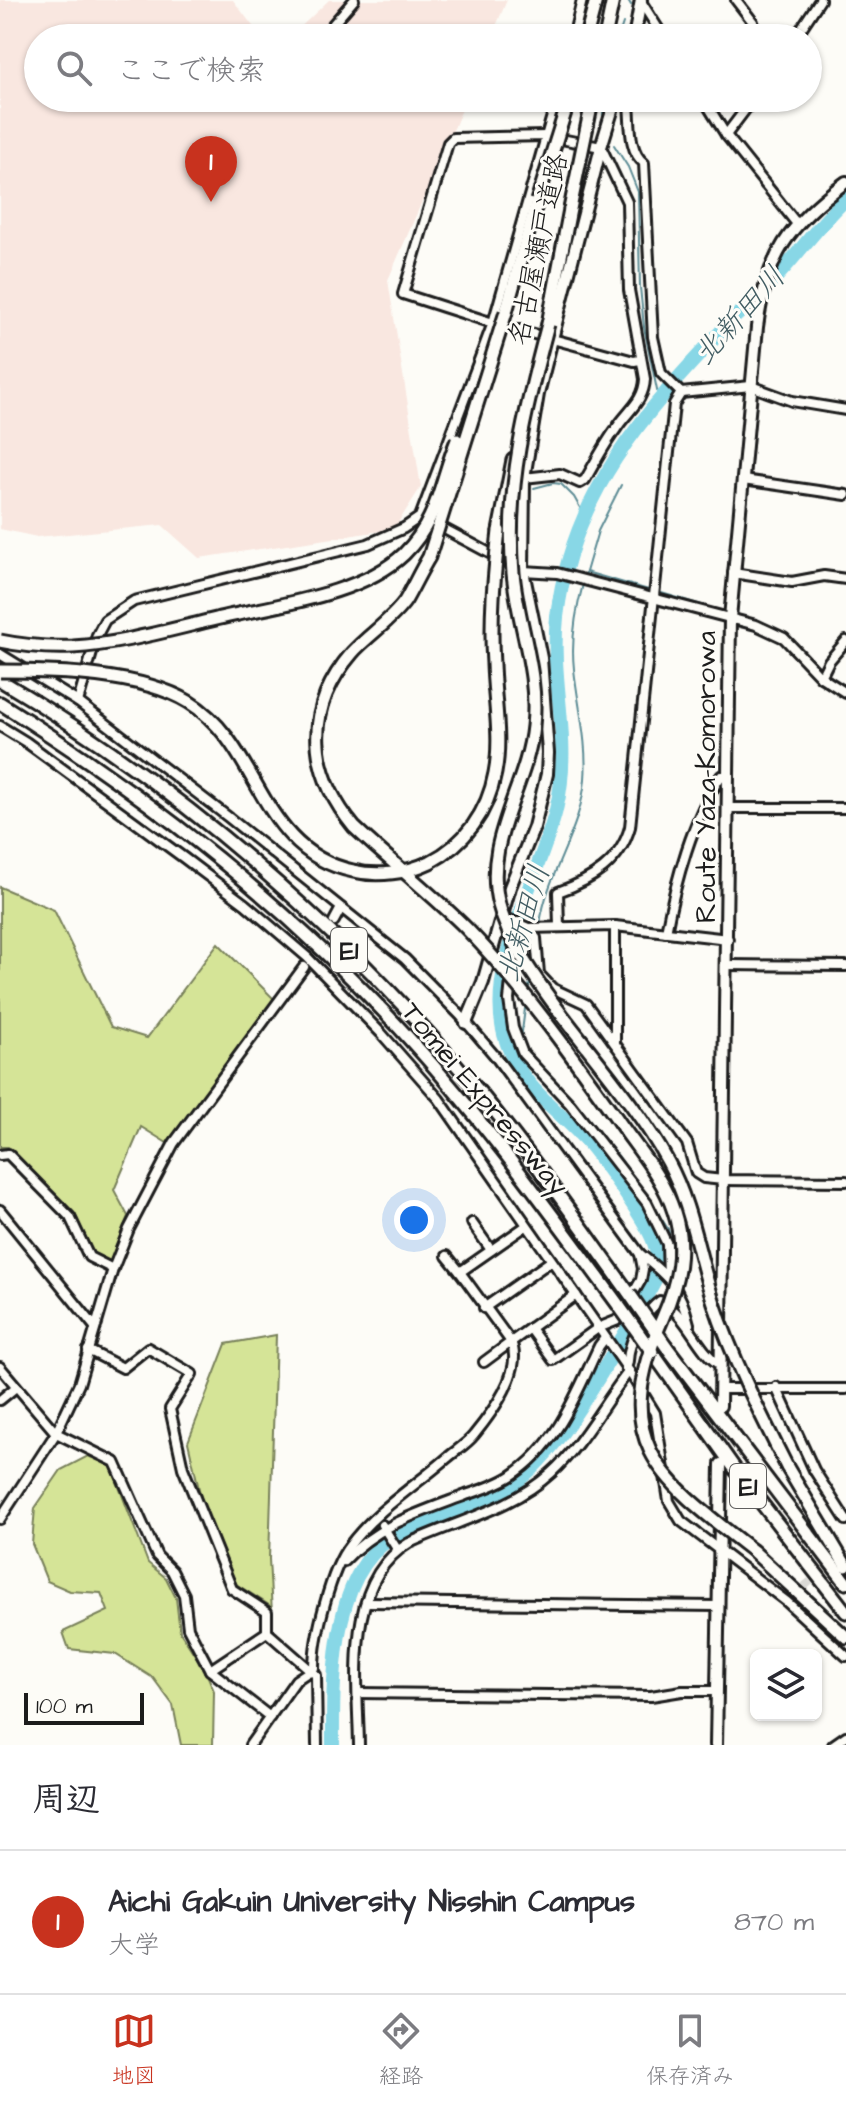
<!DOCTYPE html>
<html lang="ja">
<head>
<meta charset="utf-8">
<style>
	body { margin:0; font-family:"Architects Daughter","Klee One",sans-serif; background:#f2f2f3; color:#2b2b33 }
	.controls { position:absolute; right:24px; bottom:24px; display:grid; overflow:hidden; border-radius:12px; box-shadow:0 2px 6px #0004 }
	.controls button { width:72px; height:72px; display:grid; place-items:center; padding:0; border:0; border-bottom:2px solid #e1e1e2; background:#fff; color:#2b2b33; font:40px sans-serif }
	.scale { position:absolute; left:24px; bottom:20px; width:120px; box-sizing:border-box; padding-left:8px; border:4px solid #1c1c1c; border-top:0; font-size:22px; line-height:28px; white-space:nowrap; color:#1c1c1c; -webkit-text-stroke:6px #fdfcf7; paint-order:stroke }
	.you { position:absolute; left:414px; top:1220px; width:28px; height:28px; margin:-20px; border:6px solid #fff; border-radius:50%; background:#1a73e8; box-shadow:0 0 0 12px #1a73e833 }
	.badge { display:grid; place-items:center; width:52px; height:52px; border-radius:50%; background:#c8321e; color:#fff; font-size:26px; font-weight:700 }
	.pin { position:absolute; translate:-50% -66px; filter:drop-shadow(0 2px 4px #0008) }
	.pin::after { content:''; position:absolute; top:42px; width:28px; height:24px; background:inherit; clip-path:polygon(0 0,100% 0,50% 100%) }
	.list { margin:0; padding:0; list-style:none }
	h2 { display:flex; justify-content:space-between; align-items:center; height:104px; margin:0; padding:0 32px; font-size:34px }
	h2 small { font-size:26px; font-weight:400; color:#7c7c81 }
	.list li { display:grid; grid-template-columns:52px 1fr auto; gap:24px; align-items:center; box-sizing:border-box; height:144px; padding:0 32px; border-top:2px solid #e1e1e2 }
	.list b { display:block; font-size:30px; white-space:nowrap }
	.list p { margin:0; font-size:26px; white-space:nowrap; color:#7c7c81 }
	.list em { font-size:26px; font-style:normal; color:#7c7c81 }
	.icon { flex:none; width:44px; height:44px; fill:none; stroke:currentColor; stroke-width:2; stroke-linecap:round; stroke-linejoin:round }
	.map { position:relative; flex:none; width:846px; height:1745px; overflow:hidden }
	.search { position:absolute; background:#fff; box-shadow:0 2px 6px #0004; left:24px; right:24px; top:24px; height:88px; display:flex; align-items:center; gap:20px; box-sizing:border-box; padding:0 28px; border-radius:44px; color:#7c7c81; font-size:30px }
	.sheet { height:248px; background:#fff }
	nav { display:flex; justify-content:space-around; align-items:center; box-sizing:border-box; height:112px; border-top:2px solid #e1e1e2; background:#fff; font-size:22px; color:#7c7c81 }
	nav a { display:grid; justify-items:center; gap:4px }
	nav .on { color:#c8321e }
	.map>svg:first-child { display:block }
</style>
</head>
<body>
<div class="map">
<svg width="846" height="1745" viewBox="0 0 846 1745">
	<rect width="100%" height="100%" fill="#fdfcf7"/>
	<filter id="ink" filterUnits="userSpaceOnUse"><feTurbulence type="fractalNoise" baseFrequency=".0125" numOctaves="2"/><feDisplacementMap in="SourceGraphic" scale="16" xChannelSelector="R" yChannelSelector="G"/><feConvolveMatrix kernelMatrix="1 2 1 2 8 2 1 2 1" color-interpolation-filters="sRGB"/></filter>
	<g filter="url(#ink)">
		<g fill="#f9e7e0">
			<path d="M0 0H233L262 38H38V98H467L388 280 421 487 394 529 199 558 162 525 37 537 0 529Z"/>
			<path d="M329 0H507L491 38H289Z"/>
		</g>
		<g fill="#d5e497" stroke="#78805a" stroke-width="2">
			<path d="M0 887 54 910 111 1027 147 1038 218 943 276 1001 167 1143 141 1127 114 1190 128 1216 110 1262 93 1253 75 1214 8 1147H0Z"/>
			<path d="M276 1335 269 1559 273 1631 269 1605 236 1584 202 1502 188 1442 226 1344Z"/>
			<path d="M88 1456 111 1466 148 1563 166 1578 176 1598 180 1632 206 1672 214 1691 213 1745H181L173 1705 153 1678 115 1654 69 1649 63 1632 108 1611 101 1593 70 1591 47 1581 32 1544 35 1508 61 1470Z"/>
		</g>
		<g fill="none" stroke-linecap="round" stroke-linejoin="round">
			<g stroke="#5d8c95" stroke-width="2">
				<path d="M628 0 631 5"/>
				<path d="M618 38 623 23"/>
				<path d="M603 98V121"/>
				<path d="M614 145 628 167 638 192 640 287 644 327 659 400"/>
				<path d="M534 488 553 483 561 484 574 497 584 515"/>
				<path d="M586 572 598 531 621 485"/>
				<path d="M585 578 586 572 652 591"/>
				<path d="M658 592 722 611"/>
				<path d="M540 924C547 873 581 831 585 779 588 742 578 706 574 669 571 642 576 610 583 584"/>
				<path d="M528 991 531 978"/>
				<path d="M521 1039 526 1001"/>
				<path d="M585 1117 619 1157 645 1193"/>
				<path d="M651 1202 668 1229 674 1253"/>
			</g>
			<path stroke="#88d7e6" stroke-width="14" d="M333 1745C333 1678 330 1563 403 1532 442 1514 484 1508 519 1480 553 1452 574 1416 597 1380 617 1347 637 1314 655 1280 657 1267 659 1255 654 1243 646 1220 605 1164 589 1144 558 1108 524 1092 507 1044 481 974 539 878 556 810 573 741 550 684 557 617 571 494 644 413 726 326 740 311 757 298 771 283 797 256 818 225 846 199"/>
			<g stroke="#dbdad6" stroke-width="8" stroke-dasharray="8 4" stroke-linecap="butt">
				<path d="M304 967 330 927"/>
				<path d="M795 1594 846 1552"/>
			</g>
			<path stroke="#dbdad6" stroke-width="10" stroke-dasharray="10 5" stroke-linecap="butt" d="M720 1416 721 1452"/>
			<g stroke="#1c1c1c" stroke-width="14">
				<g id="minor">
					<path d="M640 0 664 38"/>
					<path d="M736 0 753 22"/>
					<path d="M321 38 354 0"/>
					<path d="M573 38 582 0"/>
					<path d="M795 38 820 0"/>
					<path d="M618 98 629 104C631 122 628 151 644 163L653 337 661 373 681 393 751 386 792 401 846 410"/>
					<path d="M703 98 726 135 797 224"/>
					<path d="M726 135 754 98"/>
					<path d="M524 478 560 474 580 483 585 480C595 463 604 445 616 429 627 411 644 402 645 379L629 290 627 202 601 147 546 136 453 138 448 143 403 294 493 323 634 361 640 360"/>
					<path d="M743 480 846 495"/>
					<path d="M435 524 523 571 557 573 756 625 784 638 821 677 846 693"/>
					<path d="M733 573 792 582 824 576 846 579"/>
					<path d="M0 654 78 702 228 817 405 959 460 1015 495 1056 640 1254 643 1269 641 1280 618 1320 598 1328 553 1360 530 1328"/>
					<path d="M821 677 829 661 846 641"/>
					<path d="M78 702 97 635 105 620 134 601 368 544 404 528 420 517 493 323 557 98"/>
					<path d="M0 726 26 742 184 858 245 904 307 957 381 1033 439 1099 629 1371 655 1413 669 1501 681 1521 787 1602 846 1656"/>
					<path d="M729 808H846"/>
					<path d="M501 916 528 928 536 938 539 974 552 988 586 1004 687 1143 696 1173 704 1178 723 1180 846 1181"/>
					<path d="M334 921 341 908"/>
					<path d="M517 922 509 1000 513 1028 523 1054 570 1104 647 1203 667 1244 668 1277"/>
					<path d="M559 926 558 892C592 880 620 863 630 827L674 404 681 393"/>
					<path d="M528 928 615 926 728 939"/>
					<path d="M666 932C675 883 693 817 721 776H729"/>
					<path d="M727 965 846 966"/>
					<path d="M615 1041V926"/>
					<path d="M0 1155 8 1154 70 1217 89 1257 113 1269"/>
					<path d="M0 1210 95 1327"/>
					<path d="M472 1223 491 1250"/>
					<path d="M640 1254C669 1277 680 1287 689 1324"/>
					<path d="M447 1256 460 1272"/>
					<path d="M484 1308 551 1261"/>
					<path d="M88 1350 123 1368 148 1348 192 1374 170 1409 183 1468 232 1589 267 1612V1632L316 1675 317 1745"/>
					<path d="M484 1362 511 1342 460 1272 526 1226"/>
					<path d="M0 1367 56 1433 115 1462 157 1556 172 1571 184 1595 188 1628 210 1670 270 1717"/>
					<path d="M626 1368C630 1360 627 1356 630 1348 634 1332 647 1310 660 1301 690 1316 695 1349 721 1366"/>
					<path d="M776 1387 814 1470 846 1520"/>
					<path d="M721 1389H846"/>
					<path d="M0 1400 16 1387"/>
					<path d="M0 1519 56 1433 79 1384 113 1269 129 1229 174 1143 304 967"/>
					<path d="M382 1525 397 1549"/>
					<path d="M344 1561C377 1525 421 1512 466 1495 481 1490 497 1485 511 1476 558 1445 576 1394 599 1346L605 1338"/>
					<path d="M367 1602 717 1606"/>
					<path d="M210 1670 267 1632"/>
					<path d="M358 1693 651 1696 682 1691H716"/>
					<path d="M250 1745 296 1680 314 1668C314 1637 331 1568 350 1545 375 1511 415 1486 446 1459 455 1451 467 1444 474 1435 492 1413 524 1370 511 1342L576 1295"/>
					<path d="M359 1745C358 1681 344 1581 409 1543 456 1521 512 1509 551 1473 582 1445 603 1404 629 1371"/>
					<path d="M833 1745 846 1736"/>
				</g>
			</g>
			<g stroke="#1c1c1c" stroke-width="16">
				<g id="major">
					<path d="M634 38 641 0"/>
					<path d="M466 1023 483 982 510 887 534 827 547 774 548 753 541 658 523 571 524 478 538 394 601 147 616 98"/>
					<path d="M720 1406 730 618 757 327C766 256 789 224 846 182"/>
					<path d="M716 1745 721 1464"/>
				</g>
			</g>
			<g stroke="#1c1c1c" stroke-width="17">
				<g id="highway">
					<path d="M586 38 596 0"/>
					<path d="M605 38 613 0"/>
					<path d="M506 312 537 201"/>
					<path d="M548 324 570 209"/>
					<path d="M499 531 513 460"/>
					<path d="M0 680C180 787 343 928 477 1089 531 1154 579 1224 629 1293"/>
					<path d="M0 703C156 801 300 915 422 1053 493 1133 556 1220 619 1306"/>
					<path d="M666 1346 846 1583"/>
					<path d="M655 1356 735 1469 846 1612"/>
					<path d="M787 1467 846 1566"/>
					<path d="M753 1551 846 1637"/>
				</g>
			</g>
			<use href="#minor" stroke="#fdfcf7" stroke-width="8"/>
			<use href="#major" stroke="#fdfcf7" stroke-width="10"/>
			<use href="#highway" stroke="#fdfcf7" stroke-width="11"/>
			<g stroke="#1c1c1c" stroke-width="17" stroke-linecap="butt">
				<g id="highway-bridge">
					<path d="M537 201 566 109"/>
					<path d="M570 209 591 107"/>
					<path d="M506 312 429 557C421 570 412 589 405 601 391 621 368 635 352 653 303 710 309 772 354 827 391 862 431 893 467 929 523 987 570 1053 617 1119 637 1149 663 1177 674 1212 686 1248 678 1283 663 1317 608 1443 658 1477 753 1551"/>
					<path d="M548 324C526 407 505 487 513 573 518 625 539 673 533 726 527 788 482 841 499 905 509 943 533 975 556 1007 592 1055 640 1110 668 1162 692 1206 698 1256 714 1303 733 1360 760 1413 787 1467"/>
					<path d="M0 641C24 646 48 648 73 647 121 644 169 630 216 619 274 605 360 596 404 554 438 521 440 482 457 440"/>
					<path d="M0 671C56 671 141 673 189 702 261 746 258 851 353 871 378 877 407 873 430 862 465 844 488 812 495 773 502 738 494 700 493 664 490 620 494 576 499 531"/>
					<path d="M629 1293 666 1346"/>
					<path d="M619 1306 652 1352"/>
				</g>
			</g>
			<use href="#highway-bridge" stroke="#fdfcf7" stroke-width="11"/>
		</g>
	</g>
	<g text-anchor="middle" stroke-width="6" stroke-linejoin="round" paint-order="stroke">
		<g fill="#fdfcf7" stroke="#605f5e" stroke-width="2">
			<rect x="331" y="928" width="36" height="44" rx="6"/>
			<rect x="730" y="1464" width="36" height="44" rx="6"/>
		</g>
		<g font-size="26" font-weight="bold" fill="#1c1c1c">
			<text x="349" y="959">E1</text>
			<text x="748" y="1495">E1</text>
		</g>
		<g font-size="28" fill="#1c1c1c" stroke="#fdfcf7">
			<text transform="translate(537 249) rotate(-78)" y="10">名古屋瀬戸道路</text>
			<text transform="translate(705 777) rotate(-90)" y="10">Route Yaza-Komorowa</text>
			<text transform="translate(486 1098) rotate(50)" y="10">Tomei Expressway</text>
		</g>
		<g font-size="30" font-style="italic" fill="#425d63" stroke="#fdfcf7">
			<text transform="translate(739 315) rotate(-48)" y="10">北新田川</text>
			<text transform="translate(523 923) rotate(-74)" y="10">北新田川</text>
		</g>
	</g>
</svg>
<div class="controls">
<button><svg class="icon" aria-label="layers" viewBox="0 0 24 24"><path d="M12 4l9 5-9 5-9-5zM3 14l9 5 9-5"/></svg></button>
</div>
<div class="scale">100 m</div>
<div class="you"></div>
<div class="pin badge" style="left:211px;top:202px">1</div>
<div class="search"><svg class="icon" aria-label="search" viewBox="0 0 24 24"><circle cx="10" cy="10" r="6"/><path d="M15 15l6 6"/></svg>ここで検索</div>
</div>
<section class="sheet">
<h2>周辺<small></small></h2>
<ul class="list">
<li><span class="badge">1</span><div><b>Aichi Gakuin University Nisshin Campus</b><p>大学</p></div><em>870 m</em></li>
</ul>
</section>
<nav>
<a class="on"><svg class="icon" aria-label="map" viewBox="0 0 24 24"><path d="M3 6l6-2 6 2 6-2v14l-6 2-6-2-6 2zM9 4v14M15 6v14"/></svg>地図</a>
<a><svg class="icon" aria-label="directions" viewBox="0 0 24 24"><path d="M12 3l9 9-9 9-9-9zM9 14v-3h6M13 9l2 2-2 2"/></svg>経路</a>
<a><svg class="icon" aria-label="saved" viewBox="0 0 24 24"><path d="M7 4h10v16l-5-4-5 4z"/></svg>保存済み</a>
</nav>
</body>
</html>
